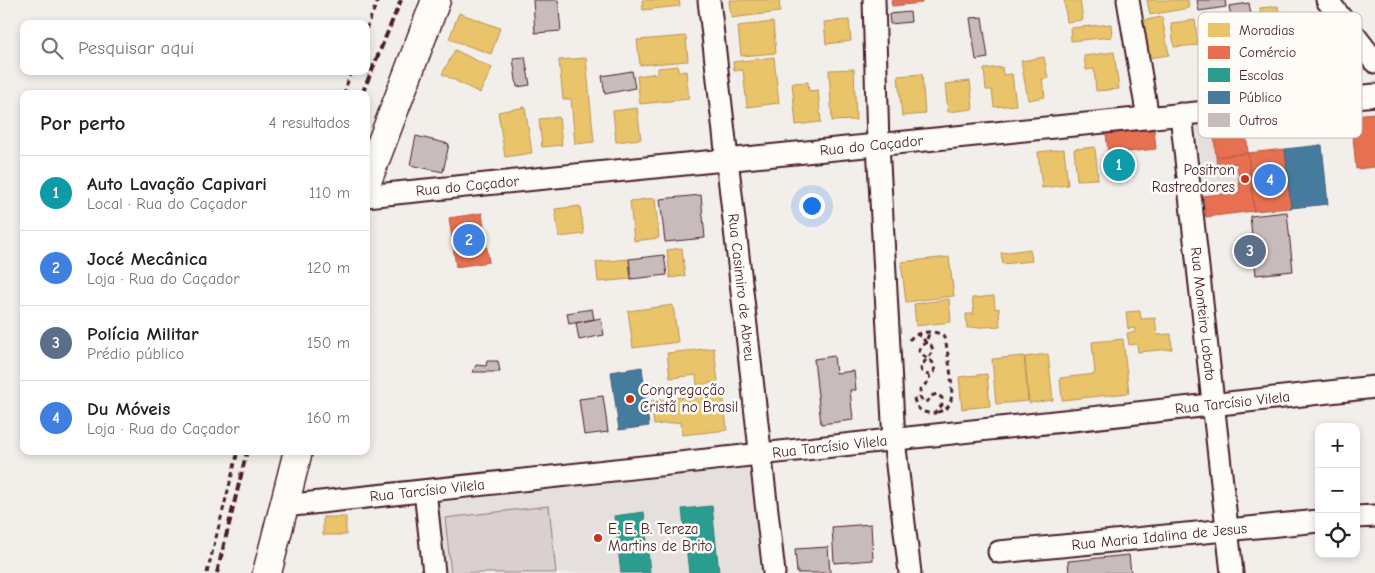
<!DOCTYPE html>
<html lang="pt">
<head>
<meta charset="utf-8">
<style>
	body { margin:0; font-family:"Comic Neue",sans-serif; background:#f6f6f6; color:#222 }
	.controls { position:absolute; right:15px; bottom:15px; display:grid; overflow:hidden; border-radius:10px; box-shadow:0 2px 8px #0003 }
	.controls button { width:45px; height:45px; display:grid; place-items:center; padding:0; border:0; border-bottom:1px solid #e0e0e0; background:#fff; color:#222; font:25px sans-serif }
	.you { position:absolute; left:811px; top:205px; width:18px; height:18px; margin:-12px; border:4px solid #fff; border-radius:50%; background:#1a73e8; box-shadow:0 0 0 8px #1a73e833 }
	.badge { display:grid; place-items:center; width:32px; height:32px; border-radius:50%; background:#c8321e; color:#fff; font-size:16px; font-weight:700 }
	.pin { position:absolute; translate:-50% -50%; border:2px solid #fff; box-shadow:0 1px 5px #0006 }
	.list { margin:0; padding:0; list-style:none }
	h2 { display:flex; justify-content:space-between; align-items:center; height:65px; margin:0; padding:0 20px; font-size:21px }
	h2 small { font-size:16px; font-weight:400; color:#767676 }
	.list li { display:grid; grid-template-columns:32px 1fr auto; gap:15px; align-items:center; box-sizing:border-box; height:75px; padding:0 20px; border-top:1px solid #e0e0e0 }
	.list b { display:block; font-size:19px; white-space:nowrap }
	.list p { margin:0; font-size:16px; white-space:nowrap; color:#767676 }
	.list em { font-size:16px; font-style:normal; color:#767676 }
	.icon { flex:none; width:28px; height:28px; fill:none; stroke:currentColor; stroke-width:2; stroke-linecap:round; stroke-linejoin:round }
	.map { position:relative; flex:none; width:1375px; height:573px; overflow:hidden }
	.search { position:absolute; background:#fff; box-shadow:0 2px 8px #0003; left:20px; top:20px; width:350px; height:55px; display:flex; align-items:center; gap:12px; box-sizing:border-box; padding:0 18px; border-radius:10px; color:#767676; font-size:19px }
	.panel { position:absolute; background:#fff; box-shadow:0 2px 8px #0003; left:20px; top:90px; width:350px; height:365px; border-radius:10px }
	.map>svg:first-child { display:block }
</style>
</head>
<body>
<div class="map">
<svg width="1375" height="573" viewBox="0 0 1375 573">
	<rect width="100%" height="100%" fill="#f2efeb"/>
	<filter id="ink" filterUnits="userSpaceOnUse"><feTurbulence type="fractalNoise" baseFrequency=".02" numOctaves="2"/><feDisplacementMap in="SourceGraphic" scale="10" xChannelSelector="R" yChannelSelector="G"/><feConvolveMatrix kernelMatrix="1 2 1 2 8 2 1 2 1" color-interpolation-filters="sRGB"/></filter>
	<g filter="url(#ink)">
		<g fill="#e5dfdd">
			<path d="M1245 119 1254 211 1206 217 1196 124Z"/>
			<path d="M749 468 761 573H444L436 503Z"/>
		</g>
		<path fill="#d9d0cf" stroke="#92787d" d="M549 506 556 573H451L445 518Z"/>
		<g fill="#e9c46a" stroke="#b99257">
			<path d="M642 0H679L680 6 643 10Z"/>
			<path d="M729 0H779L780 12 731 18Z"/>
			<path d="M1064 0H1080L1083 20 1067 22Z"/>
			<path d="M1147 0H1188L1189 8 1150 15Z"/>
			<path d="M1278 6 1282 40 1263 42 1260 8Z"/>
			<path d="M459 13 500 28 491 54 449 39Z"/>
			<path d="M1162 17 1169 55 1147 58 1140 21Z"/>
			<path d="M849 20 851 41 826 44 824 22Z"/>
			<path d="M1195 20 1198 45 1174 47 1171 23Z"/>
			<path d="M773 22 776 53 741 56 738 26Z"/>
			<path d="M1111 24 1112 37 1071 41 1070 28Z"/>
			<path d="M686 36 688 61 640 65 637 40Z"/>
			<path d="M455 50 492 68 480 93 442 74Z"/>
			<path d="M1114 52 1119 89 1096 91 1094 69 1086 70 1084 56Z"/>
			<path d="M774 57 779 103 747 107 743 70 734 71 733 62Z"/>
			<path d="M1044 57 1048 78 1042 79 1045 97 1028 100 1021 61Z"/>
			<path d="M586 58 594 142 575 144 571 99H563L559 60Z"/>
			<path d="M678 66V72L686 71 689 99 640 104 637 76 658 73V68Z"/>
			<path d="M1002 67 1003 75 1012 74 1016 105 994 107 992 90H986L984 69Z"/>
			<path d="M854 69 856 120 832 121 829 70Z"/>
			<path d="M922 74 925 114 902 116 898 76Z"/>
			<path d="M970 81 973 109 948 112 945 84Z"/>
			<path d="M808 82 809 91 818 90 821 122 796 125 792 83Z"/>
			<path d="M525 107 532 153 505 157 498 112Z"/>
			<path d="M637 108 641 139 616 142 613 111Z"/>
			<path d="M559 117 562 145 542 147 539 119Z"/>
			<path d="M1095 147 1098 179 1077 180 1074 149Z"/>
			<path d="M1064 149 1068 185 1042 188 1038 152Z"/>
			<path d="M655 198 659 238 634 241 630 201Z"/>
			<path d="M580 206 584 234 559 237 555 209Z"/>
			<path d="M682 248 685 276 670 278 667 250Z"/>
			<path d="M1030 249 1032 261 1003 264 1001 253Z"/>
			<path d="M949 257 954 296 906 302 901 262Z"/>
			<path d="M629 259 631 279 598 282 596 262Z"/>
			<path d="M994 296 995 309 999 308 1000 326 967 328 966 314H974L972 298Z"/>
			<path d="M949 299 951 322 916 326 914 304Z"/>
			<path d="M673 305 678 342 633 348 628 311Z"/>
			<path d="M1140 311 1141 319 1155 318 1157 335 1171 334 1172 349 1138 352 1137 344 1129 345 1127 333 1135 332V328L1128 329 1126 312Z"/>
			<path d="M1123 339 1129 393 1062 400 1060 378 1095 374 1092 342Z"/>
			<path d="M714 348 718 382 697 385 696 375 670 378 667 353Z"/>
			<path d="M1048 354 1053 400 1029 403 1025 357Z"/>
			<path d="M1024 356 1028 401 996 404 992 359Z"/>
			<path d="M987 374 990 406 962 409 959 377Z"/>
			<path d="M723 392 727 430 682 435 681 422 654 425 651 401Z"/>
			<rect x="323" y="517" width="23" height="18"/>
		</g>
		<g fill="#e76f51" stroke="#b85746">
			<path d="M891 0H922V3L892 6Z"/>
			<path d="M1375 113V167L1356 169 1351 115Z"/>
			<path d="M1154 128 1156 149 1128 152 1130 177 1111 180 1106 134Z"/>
			<path d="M1246 132 1248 153 1216 157 1214 136Z"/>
			<path d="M1285 149 1291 208 1254 211 1248 153Z"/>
			<path d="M1248 153 1254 211 1206 217 1203 196 1240 192 1237 163 1217 166 1216 157Z"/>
			<path d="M482 213 489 262 456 267 449 218Z"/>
		</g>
		<g fill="#2a9d8f" stroke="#347771">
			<path d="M712 506 719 573H689L682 509Z"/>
			<path d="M644 512 650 573H621L614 516Z"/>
		</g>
		<g fill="#457b9d" stroke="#465f7b">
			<path d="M1322 145 1328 204 1291 208 1285 149Z"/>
			<path d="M642 367 649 426 619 430 611 372Z"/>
		</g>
		<g fill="#c8bbbb" stroke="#4a1f2b">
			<path d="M533 0H558L561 31 535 33Z"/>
			<path d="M1197 0H1225L1226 7 1199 11Z"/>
			<path d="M1249 3 1252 20 1232 23 1229 6Z"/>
			<path d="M910 12 911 22 890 24 889 14Z"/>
			<path d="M982 17 988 58 976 60 970 18Z"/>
			<path d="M525 57 530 85 517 87 513 58Z"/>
			<path d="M632 71 635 88 605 94 602 76Z"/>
			<path d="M416 136 449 144 443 172 410 165Z"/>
			<path d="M701 195 705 238 665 242 660 199Z"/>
			<path d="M1287 212 1293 271 1256 275 1250 216Z"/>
			<path d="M664 255 667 275 631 279 629 259Z"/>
			<path d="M592 309 594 319 569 324 567 313Z"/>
			<path d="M601 318 604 335 579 340 576 323Z"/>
			<path d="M834 356 836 373 854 371 856 390H850L853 420 821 424 814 359Z"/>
			<path d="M487 361H498L500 372H473L476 365 486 366Z"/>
			<path d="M603 396 608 432 584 435 579 399Z"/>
			<path d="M871 524 873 560 834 563 832 527Z"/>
			<path d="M828 547 830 573H797L795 549Z"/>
			<path d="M1129 555 1131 573H1069L1068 561Z"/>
		</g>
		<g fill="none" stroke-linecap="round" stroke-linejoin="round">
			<g stroke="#4a1f2b" stroke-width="25">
				<g id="street">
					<path id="s1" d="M709 0 774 573"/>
					<path d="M874 0 878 144 894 440 910 573"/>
					<path d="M1128 0 1148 118"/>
					<path d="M1327 0 1375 62"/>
					<path id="s2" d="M1181 114 1232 573"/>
					<path id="s3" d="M366 196 1375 95"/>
					<path d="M425 491 434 573"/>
					<path id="s4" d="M284 506 1375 387"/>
					<path d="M1356 517 1375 516"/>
					<path id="s5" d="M999 552 1319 521"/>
				</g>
			</g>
			<g stroke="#4a1f2b" stroke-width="31">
				<g id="secondary">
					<path d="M366 184 436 0"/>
					<path d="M267 573 298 451"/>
				</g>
			</g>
			<g stroke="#4a1f2b" stroke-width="3" stroke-dasharray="5 4" stroke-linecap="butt">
				<path d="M366 29 378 0"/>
				<path d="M344 94 351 71"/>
				<path d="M916 334 922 337 926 343 928 336 932 332"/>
				<path d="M909 340C917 331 933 330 943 335L946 343C948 356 955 392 950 403 948 410 941 411 935 413"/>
				<path d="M914 398C916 410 923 414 935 413L942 405V398L937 394 931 396 928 401 923 402 920 397V389L930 380 929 375 934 372C937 359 925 360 919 351L920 346 926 343 931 345 933 350C931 358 910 370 929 375"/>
				<path d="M207 573 238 451"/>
			</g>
			<use href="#street" stroke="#fdfcf7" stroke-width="21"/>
			<use href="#secondary" stroke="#fdfcf7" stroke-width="28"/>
			<g stroke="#4a1f2b" stroke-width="4" stroke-dasharray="8 4" stroke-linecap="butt">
				<path d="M362 94 401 0"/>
				<path d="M217 573 247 451"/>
			</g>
		</g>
	</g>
	<g fill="#c8321e" stroke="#fdfcf7" stroke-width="2">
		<circle cx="1245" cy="179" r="5"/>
		<circle cx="630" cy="399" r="5"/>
		<circle cx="598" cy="538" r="5"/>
	</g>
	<g text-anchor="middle" stroke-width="5" stroke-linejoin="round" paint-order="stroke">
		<g font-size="15" fill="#4a1f2b" stroke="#fdfcf7">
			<text dy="5" stroke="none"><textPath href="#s3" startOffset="508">Rua do Caçador</textPath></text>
			<text dy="5" stroke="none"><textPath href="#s3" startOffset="102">Rua do Caçador</textPath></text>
			<text dy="5" stroke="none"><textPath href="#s1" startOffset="289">Rua Casimiro de Abreu</textPath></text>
			<text dy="5" stroke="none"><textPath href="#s2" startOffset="201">Rua Monteiro Lobato</textPath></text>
			<text dy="5" stroke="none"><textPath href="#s4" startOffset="954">Rua Tarcísio Vilela</textPath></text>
			<text dy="5" stroke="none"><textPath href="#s4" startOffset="549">Rua Tarcísio Vilela</textPath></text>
			<text dy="5" stroke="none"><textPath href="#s4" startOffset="144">Rua Tarcísio Vilela</textPath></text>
			<text dy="5" stroke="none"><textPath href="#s5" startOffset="161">Rua Maria Idalina de Jesus</textPath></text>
		</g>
		<g font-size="15" fill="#4a1f2b" stroke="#fdfcf7" text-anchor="start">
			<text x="1235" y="175" text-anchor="end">Positron<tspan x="1235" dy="17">Rastreadores</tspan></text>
			<text x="640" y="395">Congregação<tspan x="640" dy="17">Cristã no Brasil</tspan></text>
			<text x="608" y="534">E. E. B. Tereza<tspan x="608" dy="17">Martins de Brito</tspan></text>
		</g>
	</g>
	<rect x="1198" y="12" width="164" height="126" rx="8" fill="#fdfcf7" stroke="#c7baba" stroke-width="1"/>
	<rect x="1208" y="23" width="22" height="14" fill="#e9c46a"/>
	<rect x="1208" y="46" width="22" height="13" fill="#e76f51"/>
	<rect x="1208" y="68" width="22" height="14" fill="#2a9d8f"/>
	<rect x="1208" y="91" width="22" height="13" fill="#457b9d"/>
	<rect x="1208" y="113" width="22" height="14" fill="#c8bbbb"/>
	<g font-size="14" fill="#4a1f2b">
		<text x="1239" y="35">Moradias</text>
		<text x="1239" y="57">Comércio</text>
		<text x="1239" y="80">Escolas</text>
		<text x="1239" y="102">Público</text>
		<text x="1239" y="125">Outros</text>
	</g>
</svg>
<div class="controls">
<button>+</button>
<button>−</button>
<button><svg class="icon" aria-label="locate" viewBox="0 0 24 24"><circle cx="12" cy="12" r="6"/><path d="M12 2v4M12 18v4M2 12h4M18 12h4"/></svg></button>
</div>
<div class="you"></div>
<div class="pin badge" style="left:1119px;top:165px;background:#0f9aa8">1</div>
<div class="pin badge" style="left:469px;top:240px;background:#3f7fe0">2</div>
<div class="pin badge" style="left:1250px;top:251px;background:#5c6f8a">3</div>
<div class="pin badge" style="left:1270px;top:180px;background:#3f7fe0">4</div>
<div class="search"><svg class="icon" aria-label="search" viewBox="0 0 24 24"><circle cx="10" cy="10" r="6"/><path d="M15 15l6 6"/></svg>Pesquisar aqui</div>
<section class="panel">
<h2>Por perto<small>4 resultados</small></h2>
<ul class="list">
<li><span class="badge" style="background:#0f9aa8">1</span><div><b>Auto Lavação Capivari</b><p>Local · Rua do Caçador</p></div><em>110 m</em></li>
<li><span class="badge" style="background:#3f7fe0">2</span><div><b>Jocé Mecânica</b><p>Loja · Rua do Caçador</p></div><em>120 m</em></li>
<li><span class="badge" style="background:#5c6f8a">3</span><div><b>Polícia Militar</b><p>Prédio público</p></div><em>150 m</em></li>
<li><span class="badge" style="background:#3f7fe0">4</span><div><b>Du Móveis</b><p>Loja · Rua do Caçador</p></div><em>160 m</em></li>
</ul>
</section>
</div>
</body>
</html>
